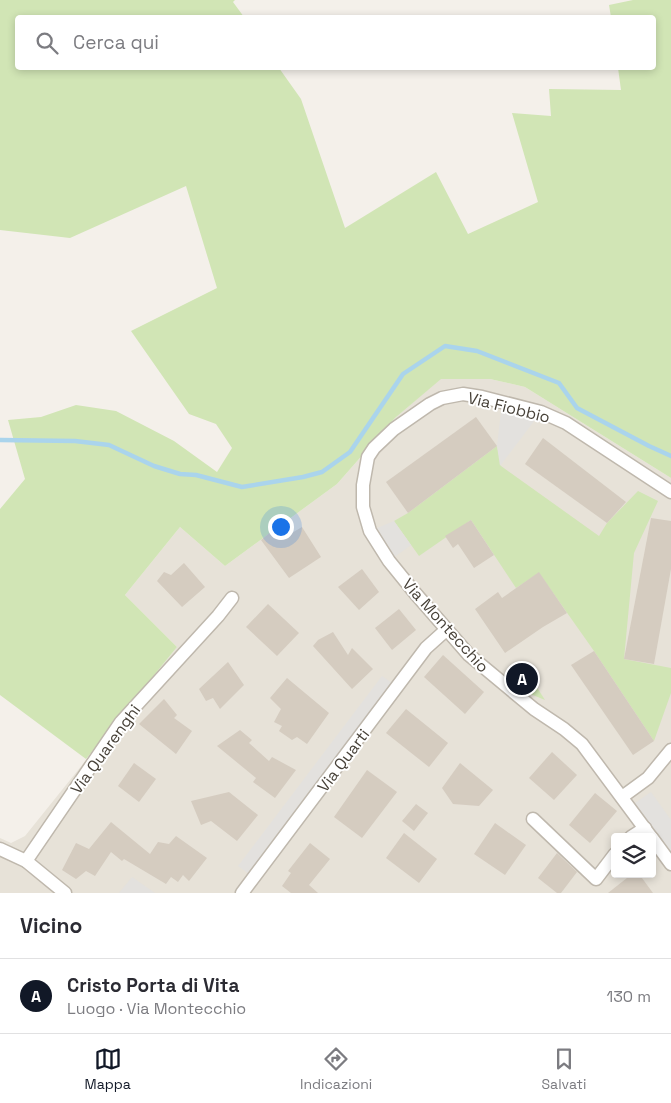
<!DOCTYPE html>
<html lang="it">
<head>
<meta charset="utf-8">
<style>
	body { margin:0; font-family:"Space Grotesk",sans-serif; background:#f7f7f7; color:#2b2b33 }
	.controls { position:absolute; right:15px; bottom:15px; display:grid; overflow:hidden; border-radius:5px; box-shadow:0 2px 8px #0003 }
	.controls button { width:45px; height:45px; display:grid; place-items:center; padding:0; border:0; border-bottom:1px solid #e1e1e2; background:#fff; color:#2b2b33; font:25px sans-serif }
	.you { position:absolute; left:280px; top:526px; width:18px; height:18px; margin:-12px; border:4px solid #fff; border-radius:50%; background:#1a73e8; box-shadow:0 0 0 8px #1a73e833 }
	.badge { display:grid; place-items:center; width:32px; height:32px; border-radius:50%; background:#111827; color:#fff; font-size:16px; font-weight:700 }
	.pin { position:absolute; translate:-50% -50%; border:2px solid #fff; box-shadow:0 1px 5px #0006 }
	.list { margin:0; padding:0; list-style:none }
	h2 { display:flex; justify-content:space-between; align-items:center; height:65px; margin:0; padding:0 20px; font-size:21px }
	h2 small { font-size:16px; font-weight:400; color:#7c7c81 }
	.list li { display:grid; grid-template-columns:32px 1fr auto; gap:15px; align-items:center; box-sizing:border-box; height:75px; padding:0 20px; border-top:1px solid #e1e1e2 }
	.list b { display:block; font-size:19px; white-space:nowrap }
	.list p { margin:0; font-size:16px; white-space:nowrap; color:#7c7c81 }
	.list em { font-size:16px; font-style:normal; color:#7c7c81 }
	.icon { flex:none; width:28px; height:28px; fill:none; stroke:currentColor; stroke-width:2; stroke-linecap:round; stroke-linejoin:round }
	.map { position:relative; flex:none; width:671px; height:893px; overflow:hidden }
	.search { position:absolute; background:#fff; box-shadow:0 2px 8px #0003; left:15px; right:15px; top:15px; height:55px; display:flex; align-items:center; gap:12px; box-sizing:border-box; padding:0 18px; border-radius:5px; color:#7c7c81; font-size:19px }
	.sheet { height:140px; background:#fff }
	nav { display:flex; justify-content:space-around; align-items:center; box-sizing:border-box; height:70px; border-top:1px solid #e1e1e2; background:#fff; font-size:14px; color:#7c7c81 }
	nav a { display:grid; justify-items:center; gap:2px }
	nav .on { color:#111827 }
	.map>svg:first-child { display:block }
</style>
</head>
<body>
<div class="map">
<svg width="671" height="893" viewBox="0 0 671 893">
	<rect width="100%" height="100%" fill="#f4f0ea"/>
	<path fill="#e7e2d8" fill-rule="evenodd" d="M441 378 490 379 525 387 671 478V893H0V838L11 843 25 836 177 647 125 595 180 527 225 566 337 484 395 418ZM615 837H652V874H615Z"/>
	<g fill="#d1e5b5">
		<path d="M0 0H235L233 2 244 17 18 18V68H279L301 99 345 228 436 172 468 234 538 202 512 113 551 116 549 89 621 90 618 68H654V18L611 17 609 5 633 0H671V478L525 387 490 379H441L395 418 337 484 225 566 180 527 125 595 177 647 86 759 0 695V509L25 479 8 420 41 417 76 405 116 411 174 441 217 472 232 448 216 424 189 414 131 331 217 288 186 186 70 238 0 230Z"/>
		<path d="M497 446 501 466 599 536 607 523 638 491 658 501 634 553 624 659 671 668V693L654 741 594 651 539 573 516 588 471 520 419 556 394 521 408 513Z"/>
		<path d="M522 664 545 700 499 681Z"/>
	</g>
	<g fill="#e3e1de">
		<path d="M502 402 541 412 500 466 497 446Z"/>
		<path d="M394 521 411 545 389 561 370 531Z"/>
		<path d="M382 676 392 683 249 874 238 866Z"/>
		<path d="M651 792 671 820V856L635 803Z"/>
		<path d="M132 877 155 893H119Z"/>
	</g>
	<g fill="none" stroke-linecap="round" stroke-linejoin="round">
		<path stroke="#aad4ec" stroke-width="4.5" d="M0 440 75 441 109 445 154 466 180 474 196 475 242 487 303 477 322 472 350 452 403 374 445 346 477 351 559 383 577 408 649 446 671 456"/>
	</g>
	<g fill="#d5ccc0">
		<path d="M476 417 497 446 408 513 386 482Z"/>
		<path d="M543 438 626 502 607 523 525 464Z"/>
		<path d="M651 518 671 521V569L654 664 624 659Z"/>
		<path d="M471 520 494 555 474 568 458 544 453 548 445 536Z"/>
		<path d="M302 527 321 557 289 578 261 540 273 530 280 540Z"/>
		<path d="M184 563 205 587 182 607 157 581 164 572 171 575Z"/>
		<path d="M362 569 379 592 359 610 338 587Z"/>
		<path d="M539 572 567 613 543 627 505 653 475 609 498 592 502 598Z"/>
		<path d="M268 604 299 633 277 656 246 627Z"/>
		<path d="M399 609 416 630 392 650 375 628Z"/>
		<path d="M333 632 348 655 352 648 373 669 352 689 313 646 318 640Z"/>
		<path d="M594 651 654 741 633 755 571 665Z"/>
		<path d="M443 655 484 692 465 714 424 677Z"/>
		<path d="M228 662 244 685 220 709 213 698 206 701 199 689Z"/>
		<path d="M287 678 329 713 307 744 297 737 292 740 279 731 282 726 274 722 281 709 270 698Z"/>
		<path d="M164 699 177 715 174 718 192 731 176 754 139 724Z"/>
		<path d="M406 709 448 743 429 767 386 733Z"/>
		<path d="M240 730 252 740 249 743 269 761 272 757 296 770 275 798 253 782 256 778 217 746Z"/>
		<path d="M552 752 577 775 554 800 529 778Z"/>
		<path d="M134 763 156 779 139 802 118 786Z"/>
		<path d="M460 763 493 790 479 806 453 804 442 788Z"/>
		<path d="M367 770 397 792 362 838 334 817Z"/>
		<path d="M229 792 258 815 237 841 211 821 201 825 191 801Z"/>
		<path d="M595 793 617 811 590 843 569 825Z"/>
		<path d="M416 804 428 813 414 831 402 821Z"/>
		<path d="M111 822 150 854 158 842 169 844 176 836 207 858 189 881 183 875 178 882 171 877 166 884 124 859 122 861 111 852 95 876 86 871 76 879 62 870 76 843 89 849Z"/>
		<path d="M495 823 526 845 505 875 474 854Z"/>
		<path d="M404 833 437 859 419 883 386 858Z"/>
		<path d="M310 843 330 859 309 885 318 893H291L282 886 291 873 288 871Z"/>
		<path d="M557 853 577 872 561 893H557L538 878Z"/>
		<path d="M632 874H639L653 893H608Z"/>
	</g>
	<g fill="none" stroke-linecap="round" stroke-linejoin="round">
		<g stroke="#bfb8ad" stroke-width="15">
			<g id="minor">
				<path d="M622 797 648 778 671 750"/>
				<path d="M533 819 596 879 615 854"/>
				<path d="M631 837 645 828"/>
				<path d="M651 837 582 744 564 729 534 709 469 655 415 593 389 561 370 531 363 507V485L368 457 374 448 394 429 430 404 442 398 463 394 482 397 541 412 566 423 671 492"/>
				<path d="M652 838 671 864"/>
				<path d="M0 849 26 861 65 893"/>
				<path d="M26 861 121 722 218 616 232 598"/>
				<path d="M242 893 426 648 446 630"/>
			</g>
		</g>
		<use href="#minor" stroke="#fff" stroke-width="12"/>
	</g>
	<g text-anchor="middle" stroke-width="4" stroke-linejoin="round" paint-order="stroke">
		<g font-size="16" fill="#474138" stroke="#fff">
			<text transform="translate(509 407) rotate(14)" y="6">Via Fiobbio</text>
			<text transform="translate(446 625) rotate(48)" y="6">Via Montecchio</text>
			<text transform="translate(105 749) rotate(-54)" y="6">Via Quarenghi</text>
			<text transform="translate(343 760) rotate(-53)" y="6">Via Quarti</text>
		</g>
	</g>
</svg>
<div class="controls">
<button><svg class="icon" aria-label="layers" viewBox="0 0 24 24"><path d="M12 4l9 5-9 5-9-5zM3 14l9 5 9-5"/></svg></button>
</div>
<div class="you"></div>
<div class="pin badge" style="left:522px;top:679px">A</div>
<div class="search"><svg class="icon" aria-label="search" viewBox="0 0 24 24"><circle cx="10" cy="10" r="6"/><path d="M15 15l6 6"/></svg>Cerca qui</div>
</div>
<section class="sheet">
<h2>Vicino<small></small></h2>
<ul class="list">
<li><span class="badge">A</span><div><b>Cristo Porta di Vita</b><p>Luogo · Via Montecchio</p></div><em>130 m</em></li>
</ul>
</section>
<nav>
<a class="on"><svg class="icon" aria-label="map" viewBox="0 0 24 24"><path d="M3 6l6-2 6 2 6-2v14l-6 2-6-2-6 2zM9 4v14M15 6v14"/></svg>Mappa</a>
<a><svg class="icon" aria-label="directions" viewBox="0 0 24 24"><path d="M12 3l9 9-9 9-9-9zM9 14v-3h6M13 9l2 2-2 2"/></svg>Indicazioni</a>
<a><svg class="icon" aria-label="saved" viewBox="0 0 24 24"><path d="M7 4h10v16l-5-4-5 4z"/></svg>Salvati</a>
</nav>
</body>
</html>
